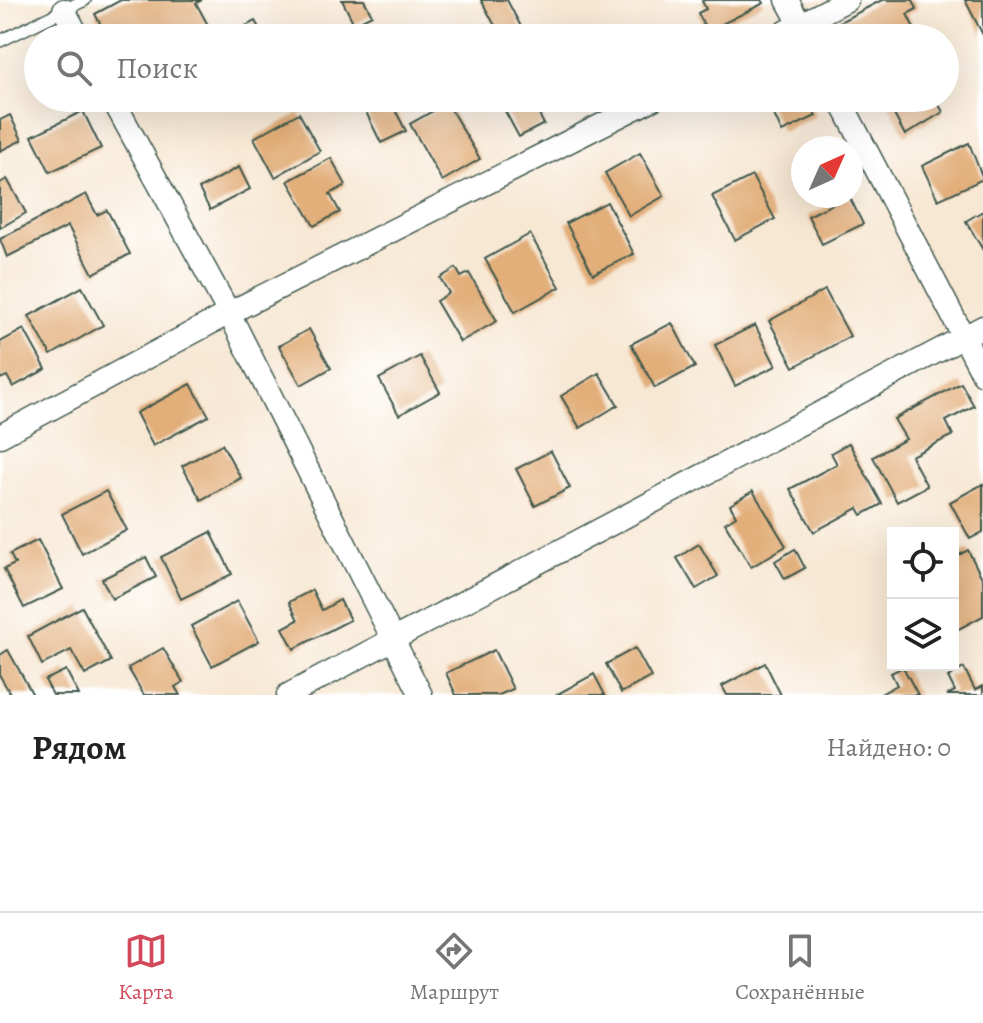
<!DOCTYPE html>
<html lang="ru">
<head>
<meta charset="utf-8">
<style>
	body { margin:0; font-family:Alegreya,serif; background:#f6f6f6; color:#222 }
	.controls { position:absolute; right:24px; bottom:24px; display:grid; overflow:hidden; border-radius:0px; box-shadow:0 8px 32px #0002 }
	.controls button { width:72px; height:72px; display:grid; place-items:center; padding:0; border:0; border-bottom:2px solid #e0e0e0; background:#fff; color:#222; font:40px sans-serif }
	.compass { position:absolute; left:791px; top:136px; width:72px; height:72px; border-radius:50%; background:#fff; box-shadow:0 8px 32px #0002; rotate:45deg }
	.list { margin:0; padding:0; list-style:none }
	h2 { display:flex; justify-content:space-between; align-items:center; height:104px; margin:0; padding:0 32px; font-size:34px }
	h2 small { font-size:26px; font-weight:400; color:#767676 }
	.icon { flex:none; width:44px; height:44px; fill:none; stroke:currentColor; stroke-width:2; stroke-linecap:round; stroke-linejoin:round }
	.map { position:relative; flex:none; width:983px; height:695px; overflow:hidden }
	.search { position:absolute; background:#fff; box-shadow:0 8px 32px #0002; left:24px; right:24px; top:24px; height:88px; display:flex; align-items:center; gap:20px; box-sizing:border-box; padding:0 28px; border-radius:44px; color:#767676; font-size:30px }
	.sheet { height:216px; background:#fff }
	nav { display:flex; justify-content:space-around; align-items:center; box-sizing:border-box; height:112px; border-top:2px solid #e0e0e0; background:#fff; font-size:22px; color:#767676 }
	nav a { display:grid; justify-items:center; gap:4px }
	nav .on { color:#d1495b }
	.map>svg:first-child { display:block }
</style>
</head>
<body>
<div class="map">
<svg width="983" height="695" viewBox="0 0 983 695">
	<rect width="100%" height="100%" fill="#fff"/>
	<filter id="ink" filterUnits="userSpaceOnUse"><feTurbulence type="fractalNoise" baseFrequency=".0125" numOctaves="2"/><feDisplacementMap in="SourceGraphic" scale="16" xChannelSelector="R" yChannelSelector="G"/><feConvolveMatrix kernelMatrix="1 2 1 2 8 2 1 2 1" color-interpolation-filters="sRGB"/></filter>
	<filter id="wash" filterUnits="userSpaceOnUse"><feTurbulence type="fractalNoise" baseFrequency=".006" numOctaves="4" result="noise"/><feDisplacementMap in="SourceGraphic" scale="32" xChannelSelector="R" yChannelSelector="G"/><feGaussianBlur stdDeviation="1.8" result="paint"/><feColorMatrix in="noise" values="0 0 0 0 0 0 0 0 0 0 0 0 0 0 0 0 0 1.4 0 .05"/><feComposite in="paint" operator="in"/></filter>
	<g filter="url(#wash)">
		<rect width="100%" height="100%" fill="#f7e8d4"/>
		<g id="blocks">
			<g fill="#e2ae79">
				<path d="M121 0H202L196 3 215 38H150L146 31 134 38H108L95 14Z"/>
				<path d="M342 0H364L372 15 354 24Z"/>
				<path d="M481 0H507L527 38H489L499 33Z"/>
				<path d="M705 0H762L764 3 720 25 723 33 713 38H694L691 32 704 25 698 13 706 9 702 1Z"/>
				<path d="M882 0H913L917 9 907 14 919 38H840L834 25Z"/>
				<path d="M965 0H983V35Z"/>
				<path d="M255 21 265 38H223Z"/>
				<path d="M379 98H389L406 131 381 143 363 106Z"/>
				<path d="M498 98H530L544 124 519 137Z"/>
				<path d="M766 98H808L816 116 782 132Z"/>
				<path d="M885 98H935L943 112 905 135Z"/>
				<path d="M447 103 480 159 442 181 410 124Z"/>
				<path d="M83 111 101 148 50 172 32 136Z"/>
				<path d="M299 113 320 151 275 177 254 138Z"/>
				<path d="M10 115 22 140 0 151V120Z"/>
				<path d="M969 143 983 179 938 200 922 166Z"/>
				<path d="M640 153 664 196 629 216 605 173Z"/>
				<path d="M331 158 346 185 330 194 340 212 314 226 288 181Z"/>
				<path d="M239 167 250 189 210 210 199 189Z"/>
				<path d="M752 176 775 219 735 240 712 196Z"/>
				<path d="M7 179 26 213 0 228V183Z"/>
				<path d="M86 194 97 215 107 210 130 254 93 274 68 226 7 257 0 239Z"/>
				<path d="M849 196 863 224 822 244 808 216Z"/>
				<path d="M607 202 634 254 593 274 566 223Z"/>
				<path d="M983 211V250L966 221Z"/>
				<path d="M530 234 560 287 515 312 485 259Z"/>
				<path d="M456 268 461 277 469 273 497 321 460 342 436 301 449 293 440 278Z"/>
				<path d="M82 287 103 325 51 355 29 316Z"/>
				<path d="M825 290 850 336 794 367 769 321Z"/>
				<path d="M672 323 695 367 655 388 631 344Z"/>
				<path d="M755 325 776 366 735 386 715 345Z"/>
				<path d="M24 329 46 369 13 387 7 376 0 379V342Z"/>
				<path d="M309 329 331 368 301 385 279 346Z"/>
				<path d="M420 356 440 392 399 415 379 379Z"/>
				<path d="M599 373 618 405 580 428 561 396Z"/>
				<path d="M961 383 974 406 946 421 953 435 911 456 927 486 897 502 873 457 906 439 894 419Z"/>
				<path d="M191 384 209 416 153 446 136 413Z"/>
				<path d="M849 443 882 504 862 515 858 508 814 532 790 489 837 464 831 453Z"/>
				<path d="M222 444 241 478 201 500 182 466Z"/>
				<path d="M551 451 570 488 535 506 516 469Z"/>
				<path d="M983 484V532L970 539 950 502Z"/>
				<path d="M106 491 127 530 82 554 62 514Z"/>
				<path d="M753 491 786 546 751 567 725 523 736 516 730 505Z"/>
				<path d="M211 532 232 574 181 599 161 557Z"/>
				<path d="M38 540 63 589 24 608 4 569 15 564 10 554Z"/>
				<path d="M699 544 718 576 696 589 677 558Z"/>
				<path d="M795 549 805 568 785 579 775 561Z"/>
				<path d="M968 550 983 580V616L953 632V558Z"/>
				<path d="M146 557 156 577 112 599 102 579Z"/>
				<path d="M312 590 322 610 340 600 350 620 294 649 283 628 298 620 289 602Z"/>
				<path d="M237 601 259 641 212 666 191 626Z"/>
				<path d="M82 607 111 661 85 675 71 650 42 665 28 636Z"/>
				<path d="M163 648 183 682 175 687 180 695H144L128 668Z"/>
				<path d="M635 648 651 677 621 693 606 664Z"/>
				<path d="M8 650 33 695H11L0 676V655Z"/>
				<path d="M494 650 513 689 499 695H456L446 673Z"/>
				<path d="M765 663 781 695H727L722 686Z"/>
				<path d="M903 667 918 695H879L897 685 891 673Z"/>
				<path d="M964 668 975 690 983 686V695H947L955 691 948 677Z"/>
				<path d="M66 670 79 695H53L45 680Z"/>
				<path d="M594 674 605 695H556Z"/>
			</g>
		</g>
	</g>
	<g filter="url(#ink)">
		<use href="#blocks" fill-opacity="0" stroke="#3f574c" stroke-width="2"/>
		<g fill="none" stroke-linecap="round" stroke-linejoin="round">
			<g stroke="#3f574c" stroke-width="14">
				<path id="service" d="M0 41 85 0"/>
			</g>
			<g stroke="#3f574c" stroke-width="25">
				<g id="minor">
					<path d="M787 0 807 37"/>
					<path d="M64 10 79 38"/>
					<path d="M774 38 847 0"/>
					<path d="M112 98 229 313 421 695"/>
					<path d="M839 98 983 374"/>
					<path d="M0 436 229 313 655 98"/>
					<path d="M288 695 983 327"/>
				</g>
			</g>
			<use href="#service" stroke="#fff" stroke-width="11"/>
			<use href="#minor" stroke="#fff" stroke-width="22"/>
		</g>
	</g>
</svg>
<div class="controls">
<button><svg class="icon" aria-label="locate" viewBox="0 0 24 24"><circle cx="12" cy="12" r="6"/><path d="M12 2v4M12 18v4M2 12h4M18 12h4"/></svg></button>
<button><svg class="icon" aria-label="layers" viewBox="0 0 24 24"><path d="M12 4l9 5-9 5-9-5zM3 14l9 5 9-5"/></svg></button>
</div>
<svg class="compass" viewBox="-18 -18 36 36"><path d="M0-13l5 13h-10z" fill="#e53935"/><path d="M0 13l5-13h-10z" fill="#767676"/></svg>
<div class="search"><svg class="icon" aria-label="search" viewBox="0 0 24 24"><circle cx="10" cy="10" r="6"/><path d="M15 15l6 6"/></svg>Поиск</div>
</div>
<section class="sheet">
<h2>Рядом<small>Найдено: 0</small></h2>
<ul class="list">
</ul>
</section>
<nav>
<a class="on"><svg class="icon" aria-label="map" viewBox="0 0 24 24"><path d="M3 6l6-2 6 2 6-2v14l-6 2-6-2-6 2zM9 4v14M15 6v14"/></svg>Карта</a>
<a><svg class="icon" aria-label="directions" viewBox="0 0 24 24"><path d="M12 3l9 9-9 9-9-9zM9 14v-3h6M13 9l2 2-2 2"/></svg>Маршрут</a>
<a><svg class="icon" aria-label="saved" viewBox="0 0 24 24"><path d="M7 4h10v16l-5-4-5 4z"/></svg>Сохранённые</a>
</nav>
</body>
</html>
